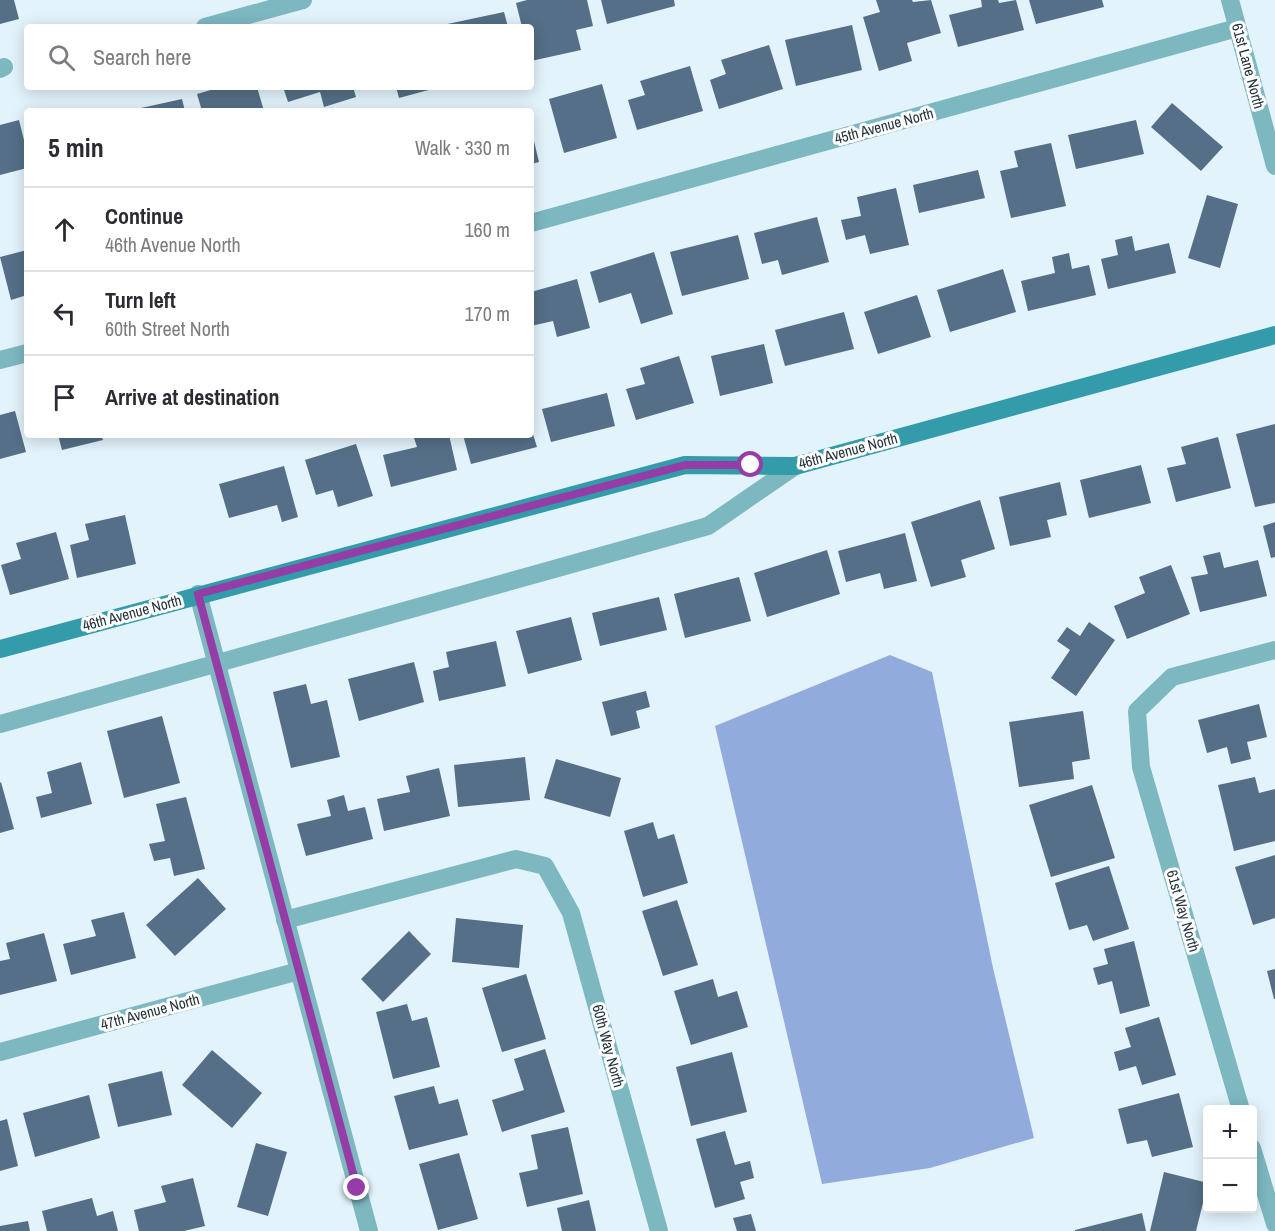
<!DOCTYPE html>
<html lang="en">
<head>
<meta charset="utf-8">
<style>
	body { margin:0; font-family:"Archivo Narrow",sans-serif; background:#f7f7f7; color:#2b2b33 }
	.controls { position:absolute; right:18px; bottom:18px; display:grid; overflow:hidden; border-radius:6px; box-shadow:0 3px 15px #0003 }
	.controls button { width:54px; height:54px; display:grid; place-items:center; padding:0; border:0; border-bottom:2px solid #e1e1e2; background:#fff; color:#2b2b33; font:30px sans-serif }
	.stop { position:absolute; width:18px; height:18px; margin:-14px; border:4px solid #963ca7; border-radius:50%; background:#fff }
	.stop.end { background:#963ca7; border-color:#fff; box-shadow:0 2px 6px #0008 }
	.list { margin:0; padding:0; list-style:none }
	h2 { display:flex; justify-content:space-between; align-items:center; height:78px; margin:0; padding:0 24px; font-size:26px }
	h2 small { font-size:20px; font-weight:400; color:#7c7c81 }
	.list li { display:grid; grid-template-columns:39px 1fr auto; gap:18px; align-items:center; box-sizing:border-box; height:84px; padding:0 24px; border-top:2px solid #e1e1e2 }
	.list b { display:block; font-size:22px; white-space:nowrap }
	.list p { margin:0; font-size:20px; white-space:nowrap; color:#7c7c81 }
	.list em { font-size:20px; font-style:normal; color:#7c7c81 }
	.icon { flex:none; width:33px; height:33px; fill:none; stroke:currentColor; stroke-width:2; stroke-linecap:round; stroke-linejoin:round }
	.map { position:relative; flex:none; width:1275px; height:1231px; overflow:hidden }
	.search { position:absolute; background:#fff; box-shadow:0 3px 15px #0003; left:24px; top:24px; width:510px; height:66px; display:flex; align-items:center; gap:15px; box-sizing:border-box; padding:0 21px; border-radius:6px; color:#7c7c81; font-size:22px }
	.panel { position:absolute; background:#fff; box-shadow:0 3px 15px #0003; left:24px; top:108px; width:510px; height:330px; border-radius:6px }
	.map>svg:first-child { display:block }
</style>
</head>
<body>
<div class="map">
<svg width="1275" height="1231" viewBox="0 0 1275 1231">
	<rect width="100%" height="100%" fill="#e3f3fb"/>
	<path fill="#92abdd" d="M890 655 932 672 993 968 1034 1138 930 1168 822 1184 715 726Z"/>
	<g fill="#546f87">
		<path d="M0 0H14L19 19 0 24Z"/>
		<path d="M527 0H587L593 26 576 30 581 50 531 61V27H522L516 3Z"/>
		<path d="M601 0H674L675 6 607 24Z"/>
		<path d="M876 0H912L913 2 931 0 941 33 907 43 912 61 879 71 863 17 880 12Z"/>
		<path d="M981 0H998L999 3 1016 0 1024 30 958 47 949 15 982 7Z"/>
		<path d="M1029 0H1102L1104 7 1036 24Z"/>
		<path d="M504 12 508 27H438V26Z"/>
		<path d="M852 25 862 70 796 86 785 40Z"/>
		<path d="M769 45 783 89 719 109 710 80 726 74 721 60Z"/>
		<path d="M690 66 703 111 637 130 628 100 645 95 640 81Z"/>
		<path d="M602 84 617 138 564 153 549 99Z"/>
		<path d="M221 87H257L264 111H202L197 94Z"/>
		<path d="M283 87H353L356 97 324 107 320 92 288 102Z"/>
		<path d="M396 87H436V88L399 98Z"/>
		<path d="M182 99 185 111H132V110Z"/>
		<path d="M1172 103 1223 147 1201 171 1151 127Z"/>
		<path d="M19 120 27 152V168L0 175V125Z"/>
		<path d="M1136 120 1144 154 1076 169 1068 135Z"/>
		<path d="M531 129 539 162 531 164Z"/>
		<path d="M1051 143 1066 206 1011 218 1000 171 1018 167 1014 151Z"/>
		<path d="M978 170 985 198 919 213 913 185Z"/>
		<path d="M896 188 909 245 870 254 865 235 846 240 841 220 861 216 857 197Z"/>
		<path d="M1207 195 1238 204 1220 268 1188 258Z"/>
		<path d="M817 217 829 262 782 275 778 260 762 264 754 233Z"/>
		<path d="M738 235 749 279 682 296 670 252Z"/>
		<path d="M1132 236 1135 251 1169 243 1176 273 1108 289 1101 259 1118 255 1115 240Z"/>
		<path d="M27 250V295L11 300 0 257Z"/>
		<path d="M654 252 673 314 641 324 631 293 599 303 590 272Z"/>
		<path d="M1069 253 1072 269 1089 265 1096 295 1028 311 1021 281 1055 273 1052 257Z"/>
		<path d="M1003 269 1016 312 950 332 937 290Z"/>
		<path d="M577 279 590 328 557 337 553 321 531 326V292Z"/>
		<path d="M917 295 931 337 878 354 864 312Z"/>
		<path d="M844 312 854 349 785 366 775 330Z"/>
		<path d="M764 344 773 383 720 396 711 356Z"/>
		<path d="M679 356 694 403 636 420 626 389 645 384 640 368Z"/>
		<path d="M607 393 615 426 551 442 542 409Z"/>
		<path d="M15 411 26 452 0 459V415Z"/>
		<path d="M1275 424V503L1255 507 1236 434Z"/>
		<path d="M531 428 537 447 471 464 463 435H531Z"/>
		<path d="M58 435H101L103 440 62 450Z"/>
		<path d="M413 435H449L457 470 391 487 383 455 417 447Z"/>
		<path d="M1218 437 1231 488 1176 502 1167 468 1186 464 1181 447Z"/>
		<path d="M356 444 373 496 338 507 333 490 316 495 305 460Z"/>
		<path d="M1141 465 1151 503 1089 518 1080 480Z"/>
		<path d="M284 466 298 517 282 522 277 505 229 518 219 484Z"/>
		<path d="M1060 482 1067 515 1047 520 1051 537 1010 546 999 497Z"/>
		<path d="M980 500 995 549 961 560 966 577 931 587 911 522Z"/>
		<path d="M125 515 136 564 77 578 70 545 89 540 85 524Z"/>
		<path d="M1275 522V557L1271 558 1263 526Z"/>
		<path d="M56 532 69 579 10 595 1 565 21 559 16 543Z"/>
		<path d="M905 533 917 581 884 589 880 573 846 582 838 551Z"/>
		<path d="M827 550 840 594 767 617 754 573Z"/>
		<path d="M1220 552 1224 568 1258 560 1267 596 1200 612 1191 577 1208 574 1203 556Z"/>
		<path d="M1171 565 1190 614 1127 639 1114 606 1145 593 1139 577Z"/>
		<path d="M739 577 751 621 685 638 674 594Z"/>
		<path d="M659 597 667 630 600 646 592 613Z"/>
		<path d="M571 617 582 660 528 674 516 631Z"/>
		<path d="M1089 622 1115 640 1076 696 1051 678 1070 650 1057 641 1067 627 1080 636Z"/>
		<path d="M496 641 506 686 439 701 433 671 449 667 446 652Z"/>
		<path d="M414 662 424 702 359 721 348 679Z"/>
		<path d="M306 684 311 704 327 700 340 757 291 768 273 692Z"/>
		<path d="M646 691 650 707 636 711 640 728 611 736 602 702Z"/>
		<path d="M1259 704 1267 737 1247 742 1251 759 1231 764 1227 747 1207 753 1198 720Z"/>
		<path d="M1083 711 1090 759 1072 762 1074 779 1019 787 1009 722Z"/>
		<path d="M162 716 180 783 124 798 107 731Z"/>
		<path d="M525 757 530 800 458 807 454 765Z"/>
		<path d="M556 759 621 778 610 817 544 798Z"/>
		<path d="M81 762 92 804 41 818 36 797 52 793 47 772Z"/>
		<path d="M439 768 450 816 384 831 377 799 410 792 406 776Z"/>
		<path d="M1255 777 1259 793 1275 789V841L1234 851 1218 785Z"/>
		<path d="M1 782 14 829 0 833V783Z"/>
		<path d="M1092 785 1115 858 1051 877 1029 805Z"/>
		<path d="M344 795 348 811 365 807 373 839 306 856 297 824 331 816 327 800Z"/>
		<path d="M186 797 205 869 174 876 170 858 154 861 149 844 165 841 156 804Z"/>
		<path d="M653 822 658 839 674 834 688 883 643 897 624 831Z"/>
		<path d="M1275 855V918L1253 925 1235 867Z"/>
		<path d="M1109 866 1129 929 1093 941 1087 925 1069 930 1055 883Z"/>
		<path d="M198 878 226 909 175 956 146 925Z"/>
		<path d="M677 900 698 965 663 976 642 911Z"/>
		<path d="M124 912 136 958 71 975 63 944 96 936 91 920Z"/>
		<path d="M456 918 523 925 519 968 452 962Z"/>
		<path d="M409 931 431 954 383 1002 361 979Z"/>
		<path d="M44 933 57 981 0 995V961L10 959 6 943Z"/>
		<path d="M1134 941 1150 1006 1120 1014 1112 981 1098 985 1093 968 1108 964 1104 949Z"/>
		<path d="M1275 969V999H1274L1267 971Z"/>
		<path d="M526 974 546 1039 502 1052 482 988Z"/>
		<path d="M713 979 718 997 737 991 748 1027 691 1045 674 991Z"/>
		<path d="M407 1004 412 1021 427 1017 440 1067 393 1079 376 1012Z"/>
		<path d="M1159 1017 1176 1075 1142 1085 1136 1066 1119 1071 1114 1052 1131 1047 1125 1028Z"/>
		<path d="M545 1049 565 1112 502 1132 492 1100 524 1090 514 1059Z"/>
		<path d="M212 1050 262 1093 232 1128 182 1085Z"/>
		<path d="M732 1052 747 1112 691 1126 676 1067Z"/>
		<path d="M162 1071 172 1115 118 1127 108 1084Z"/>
		<path d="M434 1086 439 1104 458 1099 468 1135 409 1150 394 1096Z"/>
		<path d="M1179 1093 1193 1147 1152 1157 1147 1140 1127 1144 1118 1109Z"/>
		<path d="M89 1095 100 1138 35 1157 23 1113Z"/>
		<path d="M7 1119 18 1166 0 1171V1121Z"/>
		<path d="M568 1127 583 1194 527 1207 519 1173 538 1169 531 1135Z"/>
		<path d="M725 1131 735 1165 750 1161 754 1178 740 1182 745 1199 715 1208 696 1139Z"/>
		<path d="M256 1143 287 1152 268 1216 237 1207Z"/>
		<path d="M459 1153 478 1219 438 1230 419 1164Z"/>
		<path d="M1164 1172 1208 1183 1196 1231H1150Z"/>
		<path d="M193 1178 205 1226 184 1231H139L134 1210 166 1202 161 1186Z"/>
		<path d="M92 1198 97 1216 113 1211 118 1231H47L42 1211Z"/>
		<path d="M589 1200 596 1231H562L557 1208Z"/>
		<path d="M1142 1213 1146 1231H1075V1230Z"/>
		<path d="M751 1214 756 1231H737L733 1218Z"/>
		<path d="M28 1221 30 1231H0V1226Z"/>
	</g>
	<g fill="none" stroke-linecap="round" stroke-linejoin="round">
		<g stroke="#7db8c1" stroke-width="18">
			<path d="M1230 0 1275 166"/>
			<path d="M205 27 303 0"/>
			<path d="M0 69 4 67"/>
			<path d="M531 223 1237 28"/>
			<path d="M0 360 27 353"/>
			<path d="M198 594 369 1231"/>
			<path d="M0 724 708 526 795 466"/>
			<path d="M285 920 516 859 545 866 571 913 659 1231"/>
			<path d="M0 1052 299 971"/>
			<path d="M1241 1110 1141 767 1137 711 1172 677 1275 650"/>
			<path d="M1252 1148 1275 1224"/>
		</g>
		<path stroke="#339ba9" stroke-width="18" d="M0 649 685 465 795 466 1275 335"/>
	</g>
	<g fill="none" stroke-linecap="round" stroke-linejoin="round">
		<path stroke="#963ca7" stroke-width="8" d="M357 1188 198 594 685 465H751"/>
	</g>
	<g text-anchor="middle" stroke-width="6" stroke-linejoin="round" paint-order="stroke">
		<g font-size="15" fill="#24343b" stroke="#fdfefd">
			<text transform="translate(1248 66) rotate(75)" y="5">61st Lane North</text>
			<text transform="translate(884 126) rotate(-15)" y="5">45th Avenue North</text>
			<text transform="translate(848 451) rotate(-15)" y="5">46th Avenue North</text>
			<text transform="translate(132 613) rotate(-15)" y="5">46th Avenue North</text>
			<text transform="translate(1183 911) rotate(74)" y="5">61st Way North</text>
			<text transform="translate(150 1012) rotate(-15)" y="5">47th Avenue North</text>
			<text transform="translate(608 1046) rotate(75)" y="5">60th Way North</text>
		</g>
	</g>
</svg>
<div class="controls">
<button>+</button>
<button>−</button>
</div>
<div class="stop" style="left:751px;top:465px"></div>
<div class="stop end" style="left:357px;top:1188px"></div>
<div class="search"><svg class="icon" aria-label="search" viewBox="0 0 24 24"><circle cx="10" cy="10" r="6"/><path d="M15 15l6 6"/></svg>Search here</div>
<section class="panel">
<h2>5 min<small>Walk · 330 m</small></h2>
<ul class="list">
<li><svg class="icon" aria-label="ahead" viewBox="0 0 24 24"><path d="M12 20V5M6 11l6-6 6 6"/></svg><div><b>Continue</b><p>46th Avenue North</p></div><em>160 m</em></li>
<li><svg class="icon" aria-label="left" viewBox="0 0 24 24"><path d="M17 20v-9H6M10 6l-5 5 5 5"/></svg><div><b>Turn left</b><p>60th Street North</p></div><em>170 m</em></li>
<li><svg class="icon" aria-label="arrive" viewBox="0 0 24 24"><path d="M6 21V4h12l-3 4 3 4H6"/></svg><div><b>Arrive at destination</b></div></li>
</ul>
</section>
</div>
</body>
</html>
